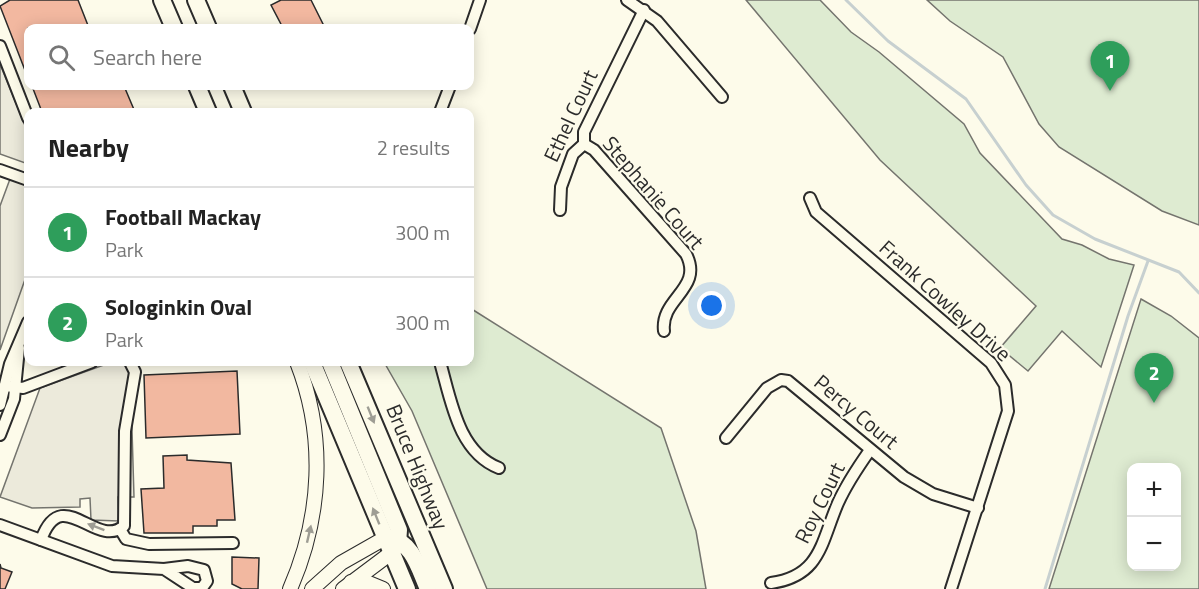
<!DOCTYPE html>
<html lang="en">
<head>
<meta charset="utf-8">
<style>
	body { margin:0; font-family:"Titillium Web",sans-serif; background:#f2f2f2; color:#222 }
	.controls { position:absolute; right:18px; bottom:18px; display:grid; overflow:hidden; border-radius:12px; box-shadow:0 3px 15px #0003 }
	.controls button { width:54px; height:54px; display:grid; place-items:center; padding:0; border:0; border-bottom:2px solid #e0e0e0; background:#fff; color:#222; font:30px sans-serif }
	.you { position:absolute; left:712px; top:306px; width:21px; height:21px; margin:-15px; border:4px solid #fff; border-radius:50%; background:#1a73e8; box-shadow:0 0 0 9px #1a73e833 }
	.badge { display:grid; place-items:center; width:39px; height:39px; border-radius:50%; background:#c62828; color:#fff; font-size:20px; font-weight:700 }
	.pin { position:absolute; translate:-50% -50px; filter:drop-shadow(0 2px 3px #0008) }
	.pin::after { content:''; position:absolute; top:32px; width:21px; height:18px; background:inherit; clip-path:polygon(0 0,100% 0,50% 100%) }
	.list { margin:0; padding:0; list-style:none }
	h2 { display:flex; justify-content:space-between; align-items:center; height:78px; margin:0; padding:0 24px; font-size:26px }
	h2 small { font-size:20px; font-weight:400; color:#767676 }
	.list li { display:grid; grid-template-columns:39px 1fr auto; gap:18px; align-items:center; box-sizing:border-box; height:90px; padding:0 24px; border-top:2px solid #e0e0e0 }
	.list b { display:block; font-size:22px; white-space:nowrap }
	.list p { margin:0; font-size:20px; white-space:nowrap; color:#767676 }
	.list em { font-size:20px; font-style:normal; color:#767676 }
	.icon { flex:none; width:33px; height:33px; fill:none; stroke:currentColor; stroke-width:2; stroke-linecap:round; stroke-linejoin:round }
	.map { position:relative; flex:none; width:1199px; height:589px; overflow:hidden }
	.search { position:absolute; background:#fff; box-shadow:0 3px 15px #0003; left:24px; top:24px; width:450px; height:66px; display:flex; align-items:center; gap:15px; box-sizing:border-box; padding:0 21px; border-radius:12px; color:#767676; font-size:22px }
	.panel { position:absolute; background:#fff; box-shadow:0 3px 15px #0003; left:24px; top:108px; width:450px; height:258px; border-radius:12px }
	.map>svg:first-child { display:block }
</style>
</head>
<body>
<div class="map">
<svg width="1199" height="589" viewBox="0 0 1199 589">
	<rect width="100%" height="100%" fill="#fdfbea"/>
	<g fill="#deebd1" stroke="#74746e" stroke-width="1.5" fill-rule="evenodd">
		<path d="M746 0H820L851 32 879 52 964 124 980 153 1062 239 1082 245 1109 259 1134 265 1101 367 1062 331 1028 371 1000 348 1036 306 880 160Z"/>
		<path d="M927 0H1199V225L1162 211 1059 147 1039 124 1003 57 950 21Z"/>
		<path d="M1141 299 1171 316 1199 338V589H1049ZM1132 468H1176V566H1132Z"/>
		<path d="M470 308 661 428 696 531 706 589H487L412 411 384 362H470Z"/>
	</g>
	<g fill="#eceadb" stroke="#74746e" stroke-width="1.5">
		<path d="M0 64 28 133V164L0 154Z"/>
		<path d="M10 179 28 186V271L0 350V206Z"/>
		<path d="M112 362H130L134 497H118L119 521 91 520 90 498 80 499V507L32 508 0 497 40 388Z"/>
	</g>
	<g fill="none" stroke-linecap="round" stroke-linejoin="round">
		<g stroke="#c7d0d0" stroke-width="3">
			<path d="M846 0 888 41 966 99 1026 185 1053 215 1095 239 1179 272 1199 293"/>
			<path d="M1045 589 1128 316 1148 261"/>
		</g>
	</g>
	<g fill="#f2b8a0" stroke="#2b2b2b" stroke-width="1.5">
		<path d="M10 0H78L89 28H28V78L0 6Z"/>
		<path d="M281 0H311L325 28H283L271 5Z"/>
		<path d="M32 86H124L135 112H42Z"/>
		<path d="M237 371 240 434 146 438 144 375Z"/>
		<path d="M187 455V460L231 463 235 520H217V526H193V533H144L141 489 164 488 163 456Z"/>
		<path d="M232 557 259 558 258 589H242L232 584Z"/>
		<path d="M0 564 1 568 12 572 5 589H0Z"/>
	</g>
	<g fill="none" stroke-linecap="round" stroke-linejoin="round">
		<g stroke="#2b2b2b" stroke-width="14">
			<g id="minor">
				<path d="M627 0 657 21 722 97"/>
				<path d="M470 29 480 0"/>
				<path d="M0 46 28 118"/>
				<path d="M440 112 450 86"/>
				<path d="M584 144 594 150 686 254C704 289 660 298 664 331"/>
				<path d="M0 170 28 180"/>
				<path d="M810 198 816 212 991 363 1005 385 1008 411 951 589"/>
				<path d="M560 210 561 187 573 154 584 144V132L644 10"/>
				<path d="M440 362C451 400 458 452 499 468"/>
				<path d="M5 386 23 388 92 362"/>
				<path d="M0 405 10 364 28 322"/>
				<path d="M0 435 14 399 19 348"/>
				<path d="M726 438 767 388 781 380 788 381 904 477 933 494 978 508"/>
				<path d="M0 525 112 566 164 569 188 566 204 570 207 581 202 588H193L164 569"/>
				<path d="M120 529 126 539 149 544 233 543"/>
				<path d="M41 540C62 482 95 550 124 526L125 431 135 372 130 362"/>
				<path d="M771 583C821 576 821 542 838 503 847 483 858 467 870 450"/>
			</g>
		</g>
		<g stroke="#2b2b2b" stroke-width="16">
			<g id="major">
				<path d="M351 582H366L383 589"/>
				<path d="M290 589C322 516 326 436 297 362"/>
				<path d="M312 589 341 563 385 538"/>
				<path d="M343 589 391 553"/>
			</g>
		</g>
		<g stroke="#2b2b2b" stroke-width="20">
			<g id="highway">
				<path d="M162 0 174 28"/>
				<path d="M196 0 208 28"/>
				<path d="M197 86 208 112"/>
				<path d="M232 86 243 112"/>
				<path d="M312 362 407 589"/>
				<path d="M330 362 399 530 398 543 391 553"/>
				<path d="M348 362 444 589"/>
				<path d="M389 538C413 542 419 569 428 589"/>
			</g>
		</g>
		<use href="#minor" stroke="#fdfbea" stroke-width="10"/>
		<use href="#major" stroke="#fdfbea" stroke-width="14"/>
		<use href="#highway" stroke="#fdfbea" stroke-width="16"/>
	</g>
	<defs><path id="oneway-solid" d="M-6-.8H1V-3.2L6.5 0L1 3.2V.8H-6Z" transform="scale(1.5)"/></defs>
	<g fill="#9e9d94">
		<use href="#oneway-solid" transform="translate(371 415) rotate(68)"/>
		<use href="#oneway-solid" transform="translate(376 516) rotate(-112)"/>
		<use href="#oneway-solid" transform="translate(96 527) rotate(-159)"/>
		<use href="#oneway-solid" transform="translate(309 534) rotate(-77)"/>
	</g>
	<g text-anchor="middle" stroke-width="4.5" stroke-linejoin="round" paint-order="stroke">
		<g font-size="21" fill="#2b2b2b" stroke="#fdfbea">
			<text transform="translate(571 116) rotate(-65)" y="7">Ethel Court</text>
			<text transform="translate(653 193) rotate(49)" y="7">Stephanie Court</text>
			<text transform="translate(945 301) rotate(42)" y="7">Frank Cowley Drive</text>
			<text transform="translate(856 412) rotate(40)" y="7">Percy Court</text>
			<text transform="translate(417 467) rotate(68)" y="7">Bruce Highway</text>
			<text transform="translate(820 503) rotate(-64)" y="7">Roy Court</text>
		</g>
	</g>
</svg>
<div class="controls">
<button>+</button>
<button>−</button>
</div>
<div class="you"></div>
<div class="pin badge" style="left:1110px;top:91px;background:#2e9e5b">1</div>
<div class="pin badge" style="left:1154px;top:403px;background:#2e9e5b">2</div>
<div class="search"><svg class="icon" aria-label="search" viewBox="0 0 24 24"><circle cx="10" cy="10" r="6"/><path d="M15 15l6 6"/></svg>Search here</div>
<section class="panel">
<h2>Nearby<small>2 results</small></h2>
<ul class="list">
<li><span class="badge" style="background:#2e9e5b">1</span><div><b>Football Mackay</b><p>Park</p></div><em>300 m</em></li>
<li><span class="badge" style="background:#2e9e5b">2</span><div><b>Sologinkin Oval</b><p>Park</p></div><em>300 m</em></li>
</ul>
</section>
</div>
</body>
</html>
